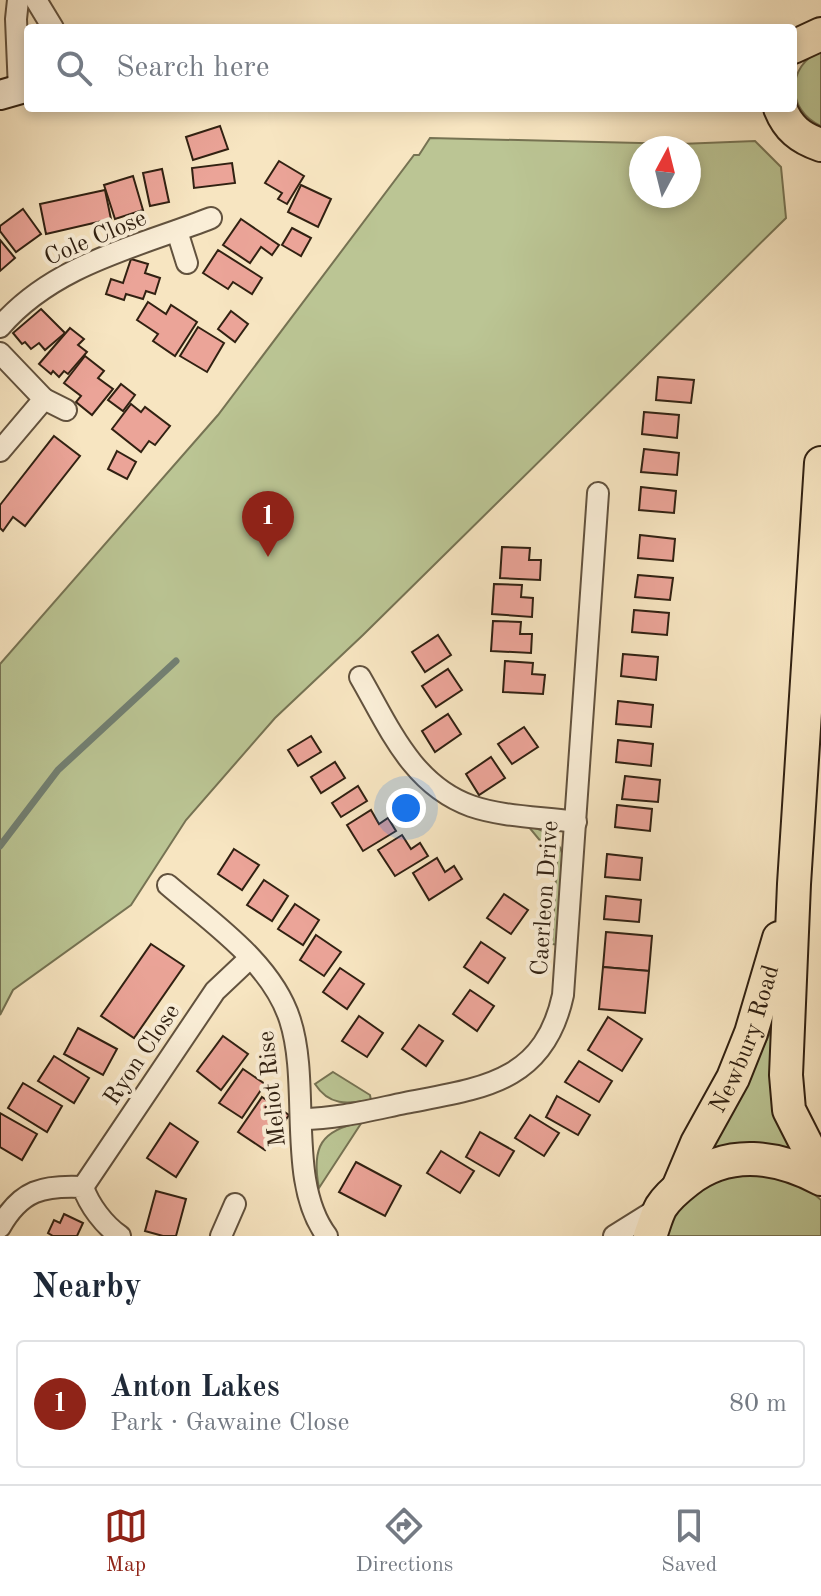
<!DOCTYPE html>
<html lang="en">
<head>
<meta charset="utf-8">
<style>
	body { margin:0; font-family:"Old Standard TT",serif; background:#f6f6f7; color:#1f2937 }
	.compass { position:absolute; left:629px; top:136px; width:72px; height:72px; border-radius:50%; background:#fff; box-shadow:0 4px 12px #0003; rotate:7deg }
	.you { position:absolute; left:406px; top:808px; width:28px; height:28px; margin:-20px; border:6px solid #fff; border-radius:50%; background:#1a73e8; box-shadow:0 0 0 12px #1a73e833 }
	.badge { display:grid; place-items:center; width:52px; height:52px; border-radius:50%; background:#8f2418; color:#fff; font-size:26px; font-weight:700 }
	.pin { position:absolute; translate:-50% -66px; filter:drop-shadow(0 2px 4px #0008) }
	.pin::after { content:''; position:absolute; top:42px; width:28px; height:24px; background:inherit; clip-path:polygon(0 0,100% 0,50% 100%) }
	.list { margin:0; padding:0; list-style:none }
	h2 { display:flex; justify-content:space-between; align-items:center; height:104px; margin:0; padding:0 32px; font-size:34px }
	h2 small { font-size:26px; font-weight:400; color:#747a83 }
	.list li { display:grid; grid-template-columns:52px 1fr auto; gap:24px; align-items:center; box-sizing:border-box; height:128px; margin:0 16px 16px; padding:0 16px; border:2px solid #e0e1e3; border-radius:8px }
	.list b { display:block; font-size:30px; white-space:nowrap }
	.list p { margin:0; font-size:26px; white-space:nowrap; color:#747a83 }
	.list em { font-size:26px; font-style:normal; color:#747a83 }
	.icon { flex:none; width:44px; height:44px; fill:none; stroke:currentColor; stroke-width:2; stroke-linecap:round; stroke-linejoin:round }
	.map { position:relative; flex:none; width:821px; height:1236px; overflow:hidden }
	.search { position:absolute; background:#fff; box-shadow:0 4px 12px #0003; left:24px; right:24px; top:24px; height:88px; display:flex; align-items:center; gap:20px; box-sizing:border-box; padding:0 28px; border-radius:8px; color:#747a83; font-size:30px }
	.sheet { height:248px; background:#fff }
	nav { display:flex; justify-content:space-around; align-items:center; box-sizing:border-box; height:112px; border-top:2px solid #e0e1e3; background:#fff; font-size:22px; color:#747a83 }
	nav a { display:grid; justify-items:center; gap:4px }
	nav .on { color:#8f2418 }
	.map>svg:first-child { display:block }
</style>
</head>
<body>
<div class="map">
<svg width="821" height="1236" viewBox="0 0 821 1236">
	<rect width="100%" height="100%" fill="#f7e5c1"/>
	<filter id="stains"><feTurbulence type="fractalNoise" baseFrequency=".0025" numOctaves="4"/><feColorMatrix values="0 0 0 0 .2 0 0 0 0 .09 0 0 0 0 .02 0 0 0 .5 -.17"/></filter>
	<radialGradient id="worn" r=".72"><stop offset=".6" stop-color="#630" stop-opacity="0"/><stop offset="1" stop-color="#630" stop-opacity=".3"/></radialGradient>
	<g fill="#bbc594" stroke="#767353" stroke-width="2" fill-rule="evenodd">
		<path d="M821 51V126C786 111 786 65 821 51Z"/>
		<path d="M430 138 680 144 755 141 781 167 786 218 363 635 275 718 186 820 131 905 13 990 0 1015V664L218 415 414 155H419ZM641 148H689V196H641Z"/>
		<path d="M528 826C543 829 558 838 562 853 566 870 559 924 558 945L552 944 557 861Z"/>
		<path d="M771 1031 794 1151 710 1154V1141L745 1084Z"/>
		<path d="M333 1072 370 1095 371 1100C347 1104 329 1106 315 1084Z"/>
		<path d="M362 1122 319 1188C311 1147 321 1130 362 1122Z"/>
		<path d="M758 1172 807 1188 821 1200V1236H663C684 1190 710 1178 758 1172Z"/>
	</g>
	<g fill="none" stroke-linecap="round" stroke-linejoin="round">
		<path stroke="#728073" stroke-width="7" d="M0 846 58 770 176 661"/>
	</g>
	<g fill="#eba498" stroke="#312112" stroke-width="2">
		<path d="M220 126 228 149 193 160 186 137Z"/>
		<path d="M279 161 304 176 287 204 278 199 282 193 265 183Z"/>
		<path d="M232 163 235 183 194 188 192 168Z"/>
		<path d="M162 169 169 202 150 206 143 173Z"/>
		<path d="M133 176 143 210 115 219 104 185Z"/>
		<path d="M301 185 331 199 318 227 288 212Z"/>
		<path d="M105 190 111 219 46 234 40 204Z"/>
		<path d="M23 209 41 234 16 252 0 231V226Z"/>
		<path d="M241 219 279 245 272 255 261 247 250 263 223 245Z"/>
		<path d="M292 228 311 238 301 256 282 245Z"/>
		<path d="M0 240 15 258 0 271Z"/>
		<path d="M218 250 262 278 252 294 233 282 228 289 203 273Z"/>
		<path d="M131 259 148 264 145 273 160 278 155 294 146 291 143 299 126 294 124 300 106 294 111 279 123 283Z"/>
		<path d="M148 302 166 314 171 305 197 322 175 356 153 341 158 334 137 320Z"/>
		<path d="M41 309 65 333 45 350 39 343 31 349 25 342 22 344 13 333Z"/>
		<path d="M231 311 248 324 235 342 218 329Z"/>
		<path d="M198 327 224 343 207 372 180 356Z"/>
		<path d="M70 328 84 339 78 345 87 352 68 374 64 371 59 377 53 371 51 374 39 364Z"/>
		<path d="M85 356 104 371 98 378 113 389 92 415 76 402 81 396 64 383Z"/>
		<path d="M658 377 694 380 691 403 656 400Z"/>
		<path d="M121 384 135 395 123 411 108 400Z"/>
		<path d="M131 404 141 412 145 407 170 426 155 445 149 441 141 452 112 429Z"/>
		<path d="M644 412 679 415 677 438 642 434Z"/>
		<path d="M54 436 80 456 25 526 13 517 3 531 0 528V505Z"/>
		<path d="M644 449 679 453 677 475 641 472Z"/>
		<path d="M117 451 136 462 127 479 108 469Z"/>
		<path d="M641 487 676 491 674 513 639 510Z"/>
		<path d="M640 535 675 539 673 561 638 558Z"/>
		<path d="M502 547 530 548 529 560H541L540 580 500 578Z"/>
		<path d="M638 575 673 578 670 600 635 597Z"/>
		<path d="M494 584 522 585 521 597 533 598 532 617 492 614Z"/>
		<path d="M634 610 669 613 667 635 632 632Z"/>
		<path d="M493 621 521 622 520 634H532L531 653 491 651Z"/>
		<path d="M438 635 451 655 425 672 412 652Z"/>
		<path d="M623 654 658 657 656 680 621 676Z"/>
		<path d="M505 661 533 663 532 674 545 675 543 694 503 692Z"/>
		<path d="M448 669 462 690 436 707 422 686Z"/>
		<path d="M618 701 653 705 651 727 616 724Z"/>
		<path d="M448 714 461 734 435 752 422 731Z"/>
		<path d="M524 727 538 747 512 764 498 744Z"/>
		<path d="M311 736 321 752 298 766 288 750Z"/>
		<path d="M618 740 653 744 651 766 616 762Z"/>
		<path d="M491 757 505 778 479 795 466 774Z"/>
		<path d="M335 762 345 778 321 793 311 777Z"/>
		<path d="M625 776 660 780 658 802 622 799Z"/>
		<path d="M358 786 367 801 341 817 332 803Z"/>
		<path d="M617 805 652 809 650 831 615 827Z"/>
		<path d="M371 810 379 824 388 818 396 831 363 851 347 825Z"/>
		<path d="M402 835 411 849 420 843 428 856 395 876 378 850Z"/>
		<path d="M234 849 259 865 242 890 218 874Z"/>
		<path d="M607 854 642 858 640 880 605 877Z"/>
		<path d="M437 858 445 872 454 866 462 879 429 900 413 873Z"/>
		<path d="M264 880 288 896 272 921 247 905Z"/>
		<path d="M504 894 528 910 511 934 487 918Z"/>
		<path d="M606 896 641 900 639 922 604 919Z"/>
		<path d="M295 904 319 920 303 945 278 929Z"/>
		<path d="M606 932 652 936 649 971 603 967Z"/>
		<path d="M316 935 341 952 324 976 300 960Z"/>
		<path d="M481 942 505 958 488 983 464 967Z"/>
		<path d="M151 944 184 966 134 1038 101 1016Z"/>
		<path d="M603 967 649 971 645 1013 599 1009Z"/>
		<path d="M340 968 364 984 347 1009 323 992Z"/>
		<path d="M470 990 494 1006 477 1031 453 1014Z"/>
		<path d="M359 1016 383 1033 367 1057 342 1041Z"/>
		<path d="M608 1017 642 1039 622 1071 588 1050Z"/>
		<path d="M419 1025 443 1041 426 1066 402 1049Z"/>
		<path d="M78 1028 117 1049 103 1075 64 1054Z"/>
		<path d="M223 1036 248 1054 221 1090 197 1071Z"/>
		<path d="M54 1056 89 1078 74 1103 38 1081Z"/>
		<path d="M579 1061 612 1081 599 1102 565 1082Z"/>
		<path d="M243 1069 265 1084 242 1118 219 1103Z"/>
		<path d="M23 1083 62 1106 47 1132 8 1108Z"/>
		<path d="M557 1096 590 1115 578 1135 546 1117Z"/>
		<path d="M262 1097 289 1115 265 1150 238 1132Z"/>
		<path d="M0 1113 37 1134 22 1160 0 1147Z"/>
		<path d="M530 1115 559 1133 544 1156 515 1138Z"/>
		<path d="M170 1123 198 1142 176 1177 147 1158Z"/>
		<path d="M480 1132 514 1151 499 1176 466 1157Z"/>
		<path d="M441 1151 474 1171 460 1193 427 1173Z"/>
		<path d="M356 1162 401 1186 385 1216 339 1192Z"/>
		<path d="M156 1191 186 1199 176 1236H163L145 1231Z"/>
		<path d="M64 1214 83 1223 77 1236H53L48 1233 54 1220 60 1223Z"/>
	</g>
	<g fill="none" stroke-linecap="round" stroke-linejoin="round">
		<g stroke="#62523e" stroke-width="24">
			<g id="street">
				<path d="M18 0 16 19 19 90"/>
				<path d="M36 0 53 28"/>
				<path d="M177 231 187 263"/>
				<path d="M0 327C54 264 137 247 211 218"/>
				<path d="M0 353 44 399 0 451"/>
				<path d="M44 399 66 410"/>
				<path d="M360 677C389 727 412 785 471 806 503 817 542 817 576 822"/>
				<path d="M168 885C212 923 272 963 290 1020 311 1085 286 1182 327 1236"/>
				<path d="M302 1119C337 1119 371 1110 405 1103 482 1088 544 1083 563 995L598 493"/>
				<path d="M83 1187 215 991 250 958"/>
				<path d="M0 1227C21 1190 43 1185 83 1187 89 1205 104 1225 120 1236"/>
				<path d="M221 1236 235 1204"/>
				<path d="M614 1236 662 1206"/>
			</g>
		</g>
		<g stroke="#312112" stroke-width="32">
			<path id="secondary" d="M0 95 28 87"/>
		</g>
		<g stroke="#312112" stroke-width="36">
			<g id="primary">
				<path d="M793 47 821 34"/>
				<path d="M780 108C788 128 800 138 821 145"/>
				<path d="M821 463 794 884 786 1075 789 1110 821 1173"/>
				<path id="s1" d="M678 1188 697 1143 733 1078 751 1033 779 938"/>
				<path d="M650 1236C654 1226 656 1216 661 1207 668 1196 678 1188 687 1181 729 1148 777 1156 821 1179"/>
			</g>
		</g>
		<use href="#street" stroke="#faeed7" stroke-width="20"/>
		<use href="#secondary" stroke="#faeed7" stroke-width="28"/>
		<use href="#primary" stroke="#f7e5c1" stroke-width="32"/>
	</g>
	<g text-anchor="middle" stroke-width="8" stroke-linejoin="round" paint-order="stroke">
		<g font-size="24" fill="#312112" stroke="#faeed7">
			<text transform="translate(95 237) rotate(-23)" y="8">Cole Close</text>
			<text transform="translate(544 898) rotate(-86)" y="8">Caerleon Drive</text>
			<text dy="8" stroke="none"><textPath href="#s1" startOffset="164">Newbury Road</textPath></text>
			<text transform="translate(141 1054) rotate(-56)" y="8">Ryon Close</text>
			<text transform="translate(271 1089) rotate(-96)" y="8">Meliot Rise</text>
		</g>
	</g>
	<rect width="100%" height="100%" filter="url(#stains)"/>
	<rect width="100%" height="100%" fill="url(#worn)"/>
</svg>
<svg class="compass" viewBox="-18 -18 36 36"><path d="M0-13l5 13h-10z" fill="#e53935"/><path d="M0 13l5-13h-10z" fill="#747a83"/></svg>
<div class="you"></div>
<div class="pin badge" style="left:268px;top:557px">1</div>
<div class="search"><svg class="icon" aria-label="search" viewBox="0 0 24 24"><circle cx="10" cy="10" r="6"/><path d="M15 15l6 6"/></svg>Search here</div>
</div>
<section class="sheet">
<h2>Nearby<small></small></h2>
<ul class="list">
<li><span class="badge">1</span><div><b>Anton Lakes</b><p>Park · Gawaine Close</p></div><em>80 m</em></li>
</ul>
</section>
<nav>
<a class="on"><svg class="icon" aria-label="map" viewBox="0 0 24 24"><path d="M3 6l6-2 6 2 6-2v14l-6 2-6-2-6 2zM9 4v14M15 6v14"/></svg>Map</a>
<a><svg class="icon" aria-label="directions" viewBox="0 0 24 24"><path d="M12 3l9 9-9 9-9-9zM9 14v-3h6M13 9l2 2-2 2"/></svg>Directions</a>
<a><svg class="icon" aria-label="saved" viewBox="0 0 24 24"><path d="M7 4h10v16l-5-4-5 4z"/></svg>Saved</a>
</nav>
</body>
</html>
